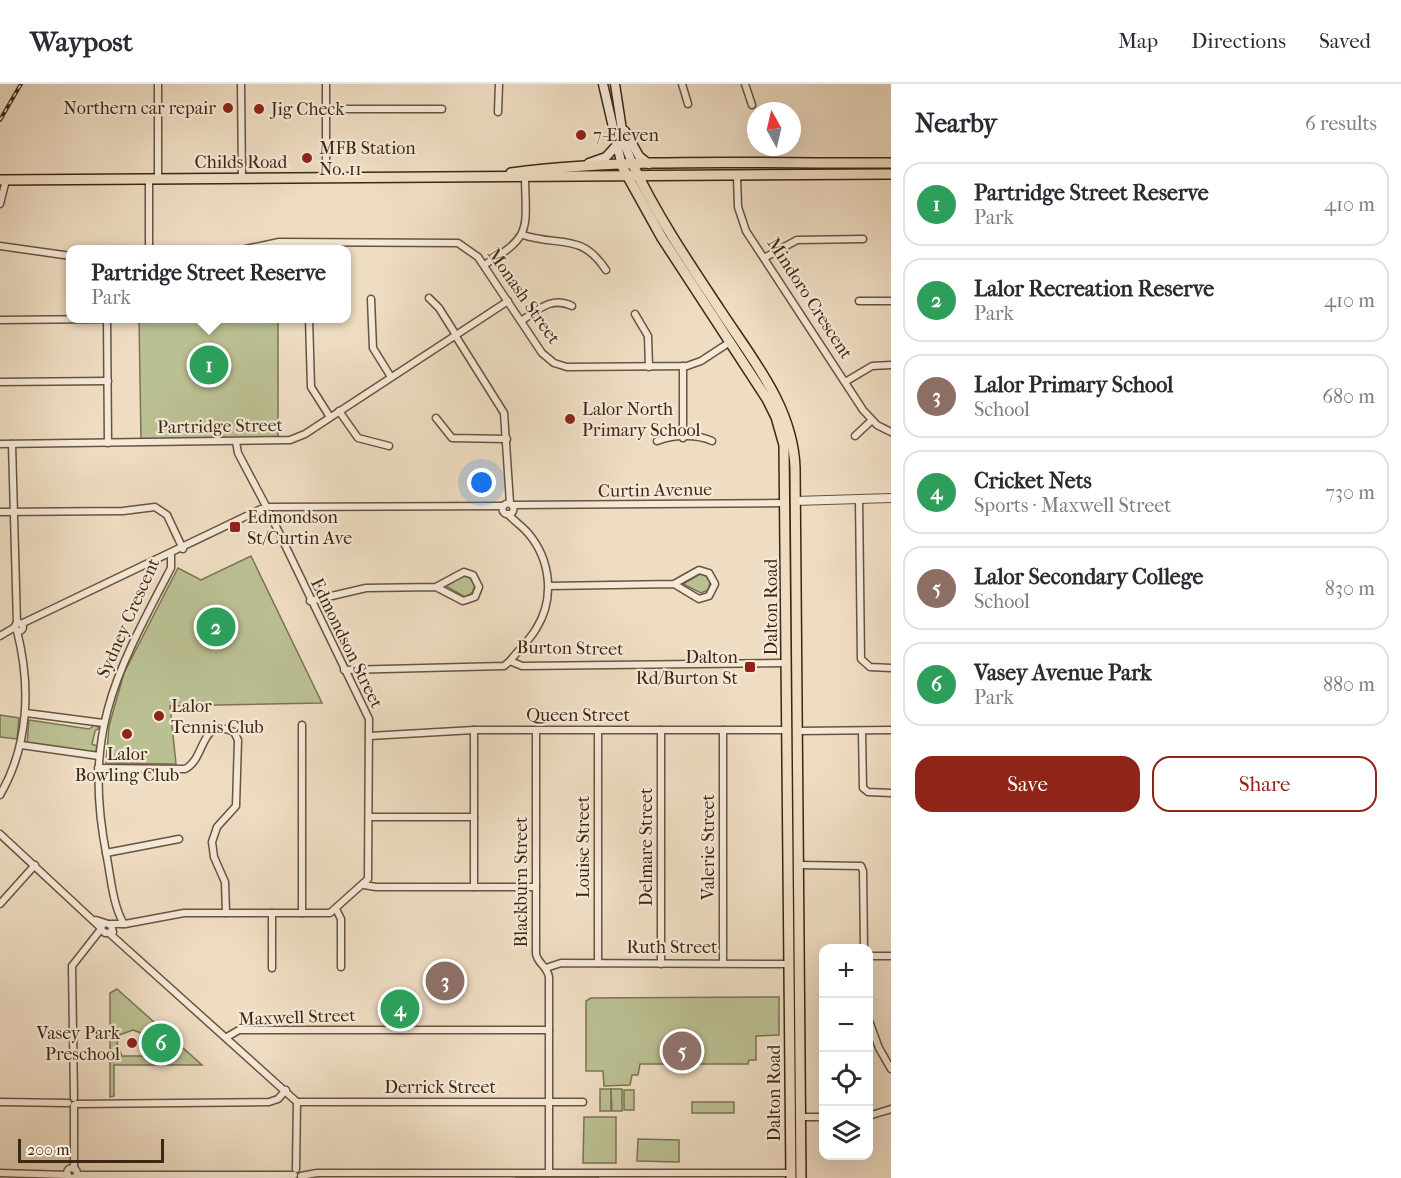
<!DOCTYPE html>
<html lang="en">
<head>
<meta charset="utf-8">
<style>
	body { margin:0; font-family:"IM FELL French Canon",serif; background:#f7f7f7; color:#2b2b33 }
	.controls { position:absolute; right:18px; bottom:18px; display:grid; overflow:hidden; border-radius:12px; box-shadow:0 6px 24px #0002 }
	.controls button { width:54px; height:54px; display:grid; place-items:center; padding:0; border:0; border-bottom:2px solid #e1e1e2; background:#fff; color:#2b2b33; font:30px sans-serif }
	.compass { position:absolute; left:747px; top:18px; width:54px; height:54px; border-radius:50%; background:#fff; box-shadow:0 6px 24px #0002; rotate:352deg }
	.scale { position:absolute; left:18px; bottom:15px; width:146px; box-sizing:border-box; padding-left:6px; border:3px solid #3b2713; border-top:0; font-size:16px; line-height:21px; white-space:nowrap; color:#3b2713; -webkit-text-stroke:4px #f5e9d8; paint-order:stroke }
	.you { position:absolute; left:482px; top:399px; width:21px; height:21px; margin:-15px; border:4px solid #fff; border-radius:50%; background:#1a73e8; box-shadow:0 0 0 9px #1a73e833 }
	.badge { display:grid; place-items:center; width:39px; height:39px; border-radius:50%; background:#8f2418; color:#fff; font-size:20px; font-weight:700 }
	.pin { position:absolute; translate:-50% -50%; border:3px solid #fff; box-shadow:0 2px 6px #0006 }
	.popup { position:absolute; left:66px; top:161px; width:285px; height:78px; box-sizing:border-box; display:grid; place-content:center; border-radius:12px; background:#fff; filter:drop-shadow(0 2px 4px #0005); font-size:20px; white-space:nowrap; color:#7c7c81 }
	.popup b { font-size:22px; color:#2b2b33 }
	.popup::after { content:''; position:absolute; left:50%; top:100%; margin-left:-12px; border:12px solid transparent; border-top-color:#fff }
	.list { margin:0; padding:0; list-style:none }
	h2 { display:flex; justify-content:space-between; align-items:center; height:78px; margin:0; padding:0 24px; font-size:26px }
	h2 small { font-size:20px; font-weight:400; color:#7c7c81 }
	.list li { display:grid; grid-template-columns:39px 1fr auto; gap:18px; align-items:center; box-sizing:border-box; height:84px; margin:0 12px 12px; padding:0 12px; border:2px solid #e1e1e2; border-radius:18px }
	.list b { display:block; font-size:22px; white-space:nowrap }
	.list p { margin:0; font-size:20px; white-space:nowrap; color:#7c7c81 }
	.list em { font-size:20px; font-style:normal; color:#7c7c81 }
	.actions { display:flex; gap:12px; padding:18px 24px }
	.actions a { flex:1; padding:14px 0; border:2px solid #8f2418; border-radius:18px; text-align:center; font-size:21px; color:#8f2418 }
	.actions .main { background:#8f2418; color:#fff }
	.icon { flex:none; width:33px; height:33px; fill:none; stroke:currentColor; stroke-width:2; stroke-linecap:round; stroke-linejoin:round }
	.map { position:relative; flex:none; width:891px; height:1094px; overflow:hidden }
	header { display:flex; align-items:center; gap:36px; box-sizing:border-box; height:84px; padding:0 30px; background:#fff; border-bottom:2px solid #e1e1e2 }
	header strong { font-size:28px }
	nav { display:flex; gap:33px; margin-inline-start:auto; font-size:21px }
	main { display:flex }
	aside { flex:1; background:#fff }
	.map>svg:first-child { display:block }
</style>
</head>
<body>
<header>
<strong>Waypost</strong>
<nav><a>Map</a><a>Directions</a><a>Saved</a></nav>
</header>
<main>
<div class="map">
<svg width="891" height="1094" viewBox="0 0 891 1094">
	<rect width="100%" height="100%" fill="#efddc3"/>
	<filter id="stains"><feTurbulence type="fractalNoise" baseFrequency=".00333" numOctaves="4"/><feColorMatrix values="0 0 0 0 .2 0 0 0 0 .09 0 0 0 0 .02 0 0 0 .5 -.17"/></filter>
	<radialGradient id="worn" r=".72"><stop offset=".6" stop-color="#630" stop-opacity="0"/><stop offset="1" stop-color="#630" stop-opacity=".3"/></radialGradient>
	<g fill="#bbc093" stroke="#7b7453" stroke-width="1.5" fill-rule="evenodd">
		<path d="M139 235H278V355H141Z"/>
		<path d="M251 472 322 619 170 622 176 680 106 679 109 642 124 589 178 484 201 496Z"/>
		<path d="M700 490 706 492 710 499 708 506 701 509 683 500Z"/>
		<path d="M463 492 471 494 475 501 472 509 465 513 446 502Z"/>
		<path d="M0 631 19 634 17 655 0 653Z"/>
		<path d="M29 636 89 645 95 641 99 644 95 647 92 660 97 662 96 667 91 669 27 660Z"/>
		<path d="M117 905 202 981H114V1012L110 1013V909ZM133 946 144 950 145 972H122L117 959 119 951Z"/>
		<path d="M779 913V951L756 952V976H749L748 980H640L638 991H632L630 1001 604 1002 603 987H586V917L591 914Z"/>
		<rect x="600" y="1005" width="11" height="22"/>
		<path d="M611 1005H622V1027H612Z"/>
		<rect x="624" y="1006" width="10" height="20"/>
		<rect x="692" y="1018" width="42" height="11"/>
		<path d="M584 1033H616V1079H583Z"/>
		<path d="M638 1055 679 1056V1078L637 1077Z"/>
		<path d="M549 1091 595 1092 599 1094H515Z"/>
	</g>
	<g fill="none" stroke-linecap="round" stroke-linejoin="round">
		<g stroke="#68543f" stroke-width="9">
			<g id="minor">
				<path d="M158 0V95"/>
				<path d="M241 0 242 95"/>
				<path d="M326 0V94"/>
				<path d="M682 0 688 20"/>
				<path d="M745 0 752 21"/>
				<path d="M326 25H442"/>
				<path d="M498 28 499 0"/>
				<path d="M737 91 738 123 746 147 863 326 877 341 891 348"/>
				<path d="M149 95V166"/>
				<path d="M0 120 6 96"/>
				<path d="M523 151C560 163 581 148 606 186"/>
				<path d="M0 162 71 172"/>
				<path d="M241 166 279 158 458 159 478 173 542 269 554 279 567 283 687 282 701 277 730 258"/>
				<path d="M764 174 797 156 863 155"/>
				<path d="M484 181C532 152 526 147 525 94"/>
				<path d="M429 214 439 224 456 251"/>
				<path d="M371 215 373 264 391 293"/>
				<path d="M859 217H891"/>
				<path d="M635 230 648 252 649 283"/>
				<path d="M107 234 108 359"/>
				<path d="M309 234 311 303 330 333"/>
				<path d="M0 236 107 235"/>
				<path d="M521 237C538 226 551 212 572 222"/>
				<path d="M455 251 504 329 510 419"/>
				<path d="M683 282V354"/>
				<path d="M0 298 108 297"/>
				<path d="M845 298 872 282 891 281"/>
				<path d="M339 327 358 354 389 362"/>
				<path d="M436 334 452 354 507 355"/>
				<path d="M855 352 872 336"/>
				<path d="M657 357C672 351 697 350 712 357"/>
				<path d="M236 358 238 369 266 422"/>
				<path d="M0 360 290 356 305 350 508 217"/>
				<path d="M12 360 17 540"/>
				<path d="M859 415 861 575 870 583 891 584"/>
				<circle cx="508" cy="425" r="5.5"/>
				<path d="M512 421 786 419"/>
				<path d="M270 423 503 422"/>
				<path d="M0 428 123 427 155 423 167 431 183 465"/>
				<path d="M508 430C514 437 522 442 528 449 551 476 555 515 536 545 529 557 518 566 510 577"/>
				<path d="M549 502 674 500 699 486 709 489 715 500 709 512 699 515 674 500"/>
				<path d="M310 517 366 504 436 503 464 488 473 491 479 503 475 513 463 517 436 503"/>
				<circle cx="19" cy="543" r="4"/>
				<path d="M21 540 261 425"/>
				<path d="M0 552 15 543"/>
				<path d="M344 586 504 582 510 577 522 582 787 579"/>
				<path d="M26 629 103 639"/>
				<path d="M302 641V829"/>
				<path d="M474 646V803"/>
				<path d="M536 646V870C538 880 547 882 549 893V1088"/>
				<path d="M598 646V879"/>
				<path d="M661 646V880"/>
				<path d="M797 647 891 646"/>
				<path d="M862 647 863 704 868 708 891 709"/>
				<path d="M369 652 474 646H788"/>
				<path d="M21 661 99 672"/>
				<path d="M98 684 185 685C207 674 199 632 234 648L238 656 236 722 217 743 212 758 214 773 225 798 226 829"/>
				<path d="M0 711C29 661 31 602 17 547"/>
				<path d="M369 733H474"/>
				<path d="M0 750 101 844"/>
				<path d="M106 769 179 755"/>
				<path d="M799 781 861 782 863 787 864 864"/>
				<path d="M364 801 376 803H536"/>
				<path d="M0 820 35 781"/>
				<path d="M336 825 341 835V883"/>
				<path d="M272 829V884"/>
				<path d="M96 836 111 841 113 848 105 849 101 845 102 842"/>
				<path d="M109 840H125L184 829H330L368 795 369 635 270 430"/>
				<path d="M124 840C113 822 111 795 107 774 82 649 115 591 171 484V471"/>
				<path d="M109 849 297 1018"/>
				<path d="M868 872H891"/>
				<path d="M723 879V646"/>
				<path d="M546 884 561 879 790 880"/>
				<path d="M868 934 879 964 891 985"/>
				<path d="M227 953 239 946H549"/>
				<path d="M74 1014 72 882 101 845"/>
				<path d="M0 1018 68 1019"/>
				<path d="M297 1018H583"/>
				<path d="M76 1020 269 1018 278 1015 286 1006"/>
				<path d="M74 1021V1085"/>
				<path d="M868 1032 891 1025"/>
				<path d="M801 1033H824"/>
				<circle cx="72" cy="1089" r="5"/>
				<path d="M296 1085 297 1018"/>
				<path d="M0 1089 68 1091"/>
				<path d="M77 1091H294"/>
				<path d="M301 1092 317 1089H791"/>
			</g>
		</g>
		<g stroke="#68543f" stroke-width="10">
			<path id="tertiary" d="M795 417 891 414"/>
		</g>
		<g stroke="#3b2713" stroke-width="11">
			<g id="secondary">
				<path d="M603 0 622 82"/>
				<path d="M615 0 624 59 633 81"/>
				<path d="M625 47 639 72 649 80"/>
				<path d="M589 79 606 73 616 62"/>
			</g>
		</g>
		<g stroke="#3b2713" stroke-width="12">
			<g id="primary">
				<path d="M633 81C657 132 689 179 720 226 752 275 793 323 795 384L801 1094"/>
				<path d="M622 82 662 154 767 315 776 333 784 361 791 1094"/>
				<path d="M511 89C636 73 765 80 891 79"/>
				<path d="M0 96 891 90"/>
			</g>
		</g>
		<use href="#minor" stroke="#f5e9d8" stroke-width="6"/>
		<use href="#tertiary" stroke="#f5e9d8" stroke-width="8"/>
		<use href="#secondary" stroke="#f5e9d8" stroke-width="8"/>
		<use href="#primary" stroke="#efddc3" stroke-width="9"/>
		<g stroke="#3b2713" stroke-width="4">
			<path id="rail" d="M0 36 21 0"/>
		</g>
		<use href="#rail" stroke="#f5e9d8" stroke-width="1.5" stroke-dasharray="4.5" stroke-linecap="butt"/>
	</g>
	<g fill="#8f2418" stroke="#f5e9d8" stroke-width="2">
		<circle cx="228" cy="24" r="6"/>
		<circle cx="259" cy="25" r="6"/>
		<circle cx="581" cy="51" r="6"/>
		<circle cx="307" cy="74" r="6"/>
		<circle cx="570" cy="335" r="6"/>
		<rect x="229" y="437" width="12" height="12" rx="3"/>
		<rect x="744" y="577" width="12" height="12" rx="3"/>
		<circle cx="159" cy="632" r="6"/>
		<circle cx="127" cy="650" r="6"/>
		<circle cx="132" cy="959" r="6"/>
	</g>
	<g text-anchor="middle" stroke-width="4.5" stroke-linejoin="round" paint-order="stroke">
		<g font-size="18" fill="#3b2713" stroke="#f5e9d8" text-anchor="start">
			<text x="216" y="30" text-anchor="end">Northern car repair</text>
			<text x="271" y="31">Jig Check</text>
			<text x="593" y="57">7-Eleven</text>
			<text x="319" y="70">MFB Station<tspan x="319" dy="21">No. 11</tspan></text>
			<text x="582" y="331">Lalor North<tspan x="582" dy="21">Primary School</tspan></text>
			<text x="247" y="439">Edmondson<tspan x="247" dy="21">St/Curtin Ave</tspan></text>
			<text x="738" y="579" text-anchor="end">Dalton<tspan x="738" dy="21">Rd/Burton St</tspan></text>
			<text x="171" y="628">Lalor<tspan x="171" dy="21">Tennis Club</tspan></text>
			<text x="127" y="676" text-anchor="middle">Lalor<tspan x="127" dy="21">Bowling Club</tspan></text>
			<text x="120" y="955" text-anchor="end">Vasey Park<tspan x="120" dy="21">Preschool</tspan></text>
		</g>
		<g font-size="18" fill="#3b2713" stroke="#f5e9d8">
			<text x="241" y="84">Childs Road</text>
			<text transform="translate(524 212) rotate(55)" y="6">Monash Street</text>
			<text transform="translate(810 214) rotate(57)" y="6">Mindoro Crescent</text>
			<text transform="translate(220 342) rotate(-1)" y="6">Partridge Street</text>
			<text transform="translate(655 406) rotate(-1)" y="6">Curtin Avenue</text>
			<text transform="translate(771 523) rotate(-90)" y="6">Dalton Road</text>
			<text transform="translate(128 534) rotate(-66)" y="6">Sydney Crescent</text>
			<text transform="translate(347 559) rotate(64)" y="6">Edmondson Street</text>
			<text transform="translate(570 564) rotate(1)" y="6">Burton Street</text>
			<text x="578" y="637">Queen Street</text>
			<text transform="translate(583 763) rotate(-90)" y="6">Louise Street</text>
			<text transform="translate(646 763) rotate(-90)" y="6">Delmare Street</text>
			<text transform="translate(708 763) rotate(-90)" y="6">Valerie Street</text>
			<text transform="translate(521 798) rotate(-90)" y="6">Blackburn Street</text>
			<text x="672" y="869">Ruth Street</text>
			<text transform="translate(297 933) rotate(-2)" y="6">Maxwell Street</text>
			<text x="440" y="1009">Derrick Street</text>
			<text transform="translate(774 1009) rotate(-90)" y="6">Dalton Road</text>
		</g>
	</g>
	<rect width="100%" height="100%" filter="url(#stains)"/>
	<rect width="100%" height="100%" fill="url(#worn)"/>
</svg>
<div class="controls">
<button>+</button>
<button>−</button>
<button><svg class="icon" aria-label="locate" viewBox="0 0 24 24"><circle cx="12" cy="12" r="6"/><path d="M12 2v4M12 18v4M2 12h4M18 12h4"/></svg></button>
<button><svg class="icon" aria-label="layers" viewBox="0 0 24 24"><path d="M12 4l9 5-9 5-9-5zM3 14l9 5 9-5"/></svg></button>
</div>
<svg class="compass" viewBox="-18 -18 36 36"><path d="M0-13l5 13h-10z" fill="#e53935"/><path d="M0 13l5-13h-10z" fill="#7c7c81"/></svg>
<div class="scale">200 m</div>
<div class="you"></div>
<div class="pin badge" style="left:209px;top:281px;background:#2e9e5b">1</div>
<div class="popup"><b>Partridge Street Reserve</b>Park</div>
<div class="pin badge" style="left:216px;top:543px;background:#2e9e5b">2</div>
<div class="pin badge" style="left:445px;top:897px;background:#8d6e63">3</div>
<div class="pin badge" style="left:400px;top:925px;background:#2e9e5b">4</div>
<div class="pin badge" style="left:682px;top:967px;background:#8d6e63">5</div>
<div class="pin badge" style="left:161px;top:959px;background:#2e9e5b">6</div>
</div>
<aside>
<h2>Nearby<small>6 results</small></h2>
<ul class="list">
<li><span class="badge" style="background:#2e9e5b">1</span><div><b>Partridge Street Reserve</b><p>Park</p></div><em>410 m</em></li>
<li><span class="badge" style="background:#2e9e5b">2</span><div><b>Lalor Recreation Reserve</b><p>Park</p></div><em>410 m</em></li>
<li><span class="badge" style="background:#8d6e63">3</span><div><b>Lalor Primary School</b><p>School</p></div><em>680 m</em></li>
<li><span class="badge" style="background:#2e9e5b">4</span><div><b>Cricket Nets</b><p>Sports · Maxwell Street</p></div><em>730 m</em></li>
<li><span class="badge" style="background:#8d6e63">5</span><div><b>Lalor Secondary College</b><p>School</p></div><em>830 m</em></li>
<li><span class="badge" style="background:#2e9e5b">6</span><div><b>Vasey Avenue Park</b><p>Park</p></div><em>880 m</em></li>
</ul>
<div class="actions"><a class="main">Save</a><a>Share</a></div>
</aside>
</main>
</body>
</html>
